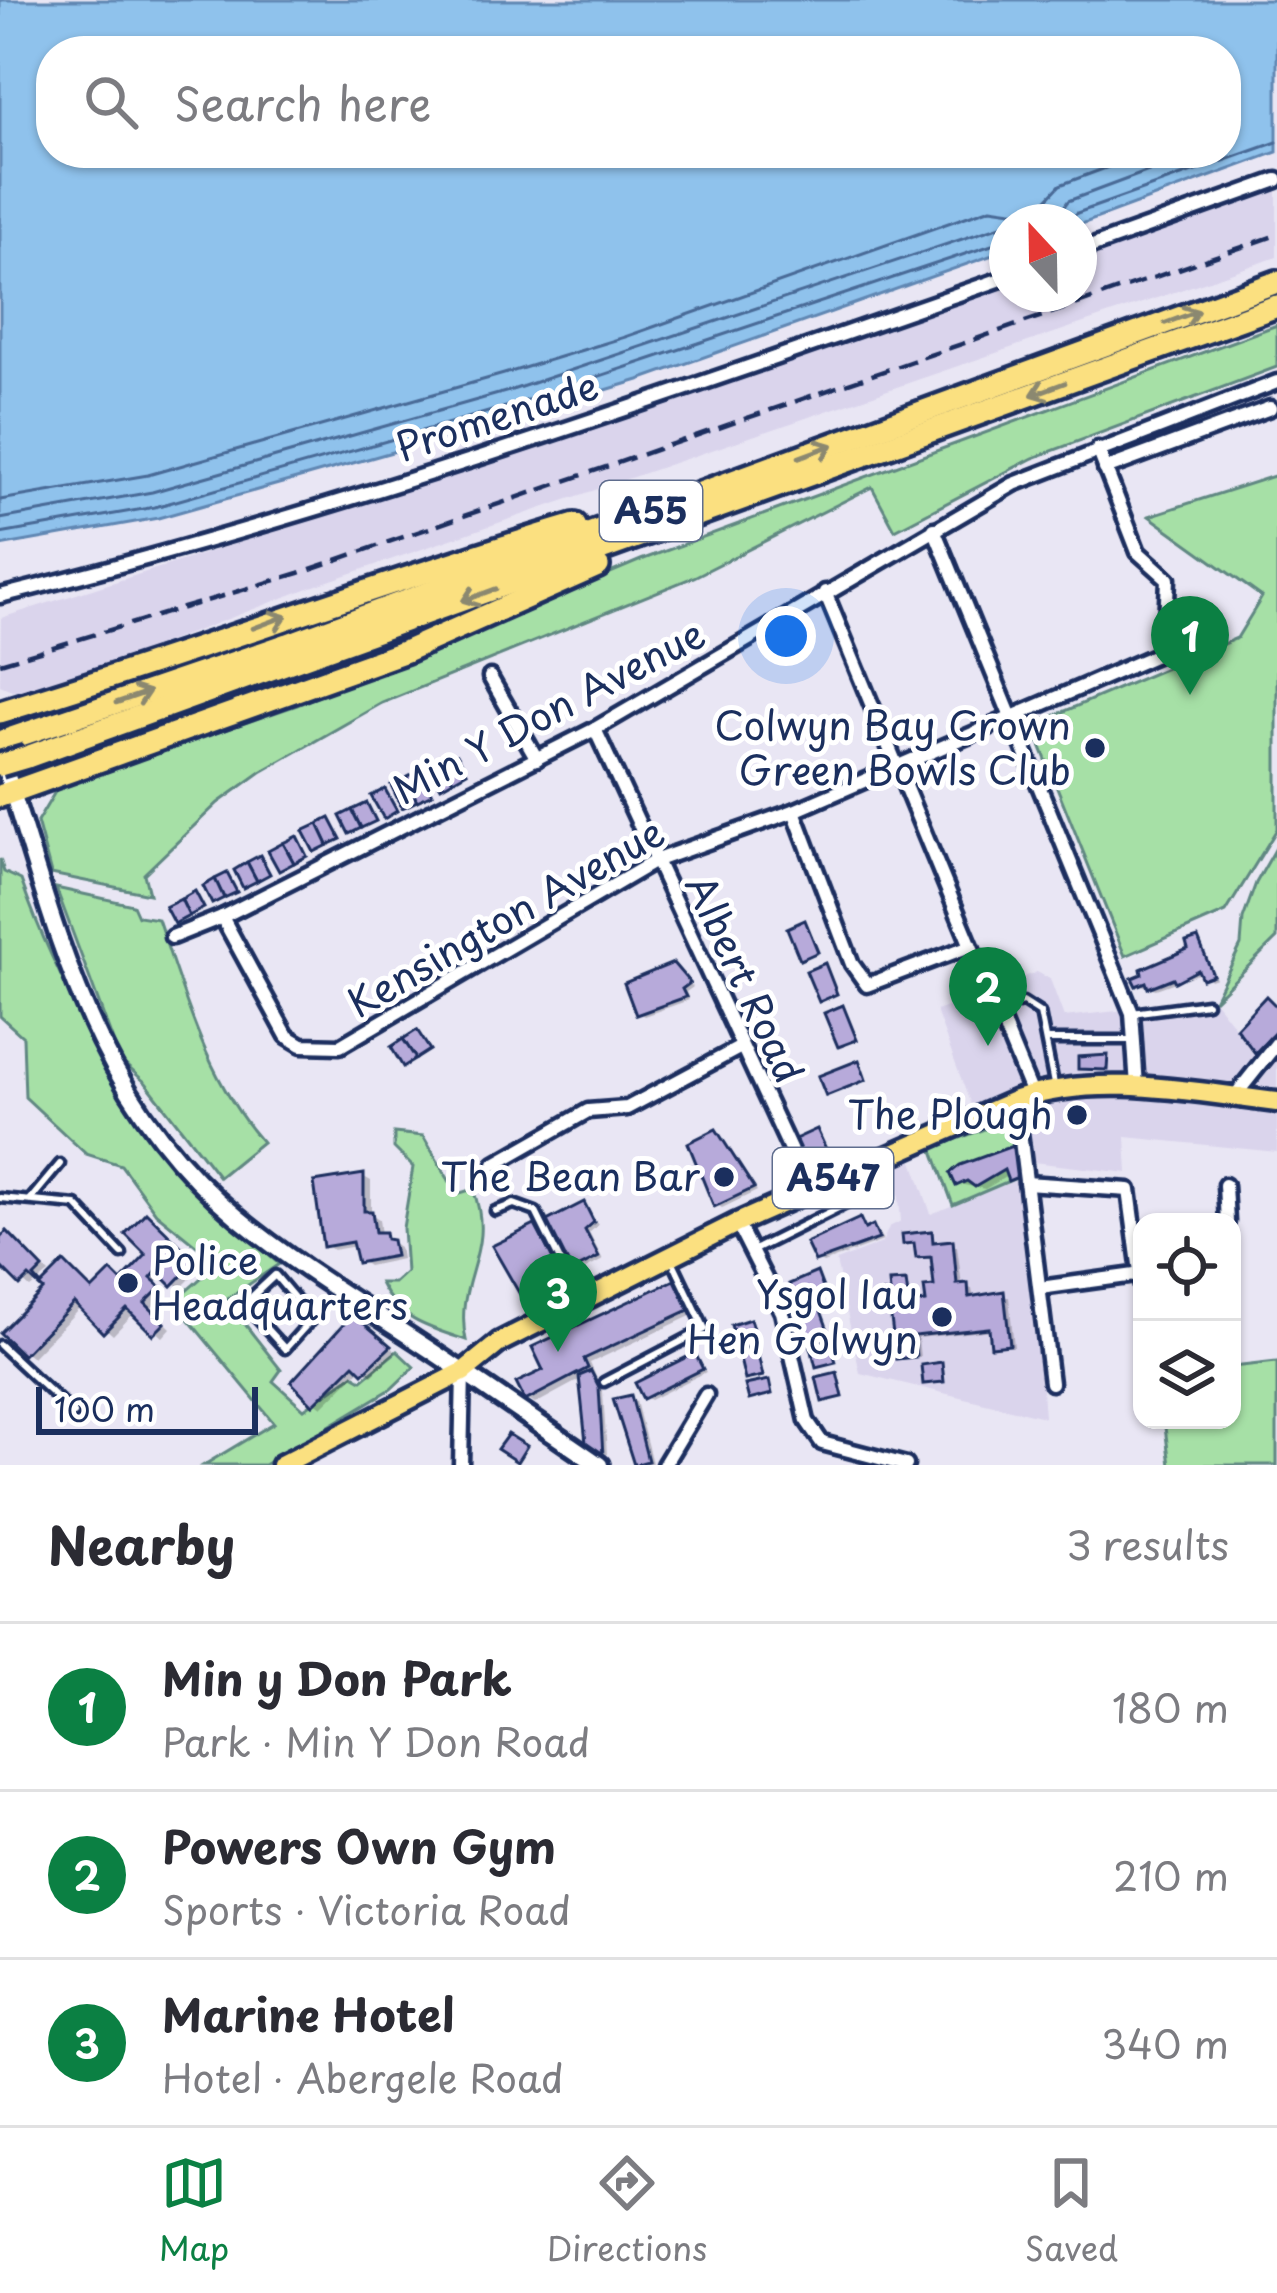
<!DOCTYPE html>
<html lang="en">
<head>
<meta charset="utf-8">
<style>
	body { margin:0; font-family:"Playpen Sans",sans-serif; background:#f7f7f7; color:#2b2b33 }
	.controls { position:absolute; right:36px; bottom:36px; display:grid; overflow:hidden; border-radius:24px; box-shadow:0 3px 9px #0004 }
	.controls button { width:108px; height:108px; display:grid; place-items:center; padding:0; border:0; border-bottom:3px solid #e1e1e2; background:#fff; color:#2b2b33; font:60px sans-serif }
	.compass { position:absolute; left:989px; top:204px; width:108px; height:108px; border-radius:50%; background:#fff; box-shadow:0 3px 9px #0004; rotate:338deg }
	.scale { position:absolute; left:36px; bottom:30px; width:222px; box-sizing:border-box; padding-left:12px; border:6px solid #1b2f5e; border-top:0; font-size:33px; line-height:42px; white-space:nowrap; color:#1b2f5e; -webkit-text-stroke:9px #fff; paint-order:stroke }
	.you { position:absolute; left:786px; top:636px; width:42px; height:42px; margin:-30px; border:9px solid #fff; border-radius:50%; background:#1a73e8; box-shadow:0 0 0 18px #1a73e833 }
	.badge { display:grid; place-items:center; width:78px; height:78px; border-radius:50%; background:#0b8043; color:#fff; font-size:39px; font-weight:700 }
	.pin { position:absolute; translate:-50% -99px; filter:drop-shadow(0 3px 6px #0008) }
	.pin::after { content:''; position:absolute; top:63px; width:42px; height:36px; background:inherit; clip-path:polygon(0 0,100% 0,50% 100%) }
	.list { margin:0; padding:0; list-style:none }
	h2 { display:flex; justify-content:space-between; align-items:center; height:156px; margin:0; padding:0 48px; font-size:51px }
	h2 small { font-size:39px; font-weight:400; color:#7c7c81 }
	.list li { display:grid; grid-template-columns:78px 1fr auto; gap:36px; align-items:center; box-sizing:border-box; height:168px; padding:0 48px; border-top:3px solid #e1e1e2 }
	.list b { display:block; font-size:45px; white-space:nowrap }
	.list p { margin:0; font-size:39px; white-space:nowrap; color:#7c7c81 }
	.list em { font-size:39px; font-style:normal; color:#7c7c81 }
	.icon { flex:none; width:66px; height:66px; fill:none; stroke:currentColor; stroke-width:2; stroke-linecap:round; stroke-linejoin:round }
	.map { position:relative; flex:none; width:1277px; height:1465px; overflow:hidden }
	.search { position:absolute; background:#fff; box-shadow:0 3px 9px #0004; left:36px; right:36px; top:36px; height:132px; display:flex; align-items:center; gap:30px; box-sizing:border-box; padding:0 42px; border-radius:48px; color:#7c7c81; font-size:45px }
	.sheet { height:660px; background:#fff }
	nav { display:flex; justify-content:space-around; align-items:center; box-sizing:border-box; height:168px; border-top:3px solid #e1e1e2; background:#fff; font-size:33px; color:#7c7c81 }
	nav a { display:grid; justify-items:center; gap:6px }
	nav .on { color:#0b8043 }
	.map>svg:first-child { display:block }
</style>
</head>
<body>
<div class="map">
<svg width="1277" height="1465" viewBox="0 0 1277 1465">
	<rect width="100%" height="100%" fill="#e9e6f4"/>
	<filter id="ink" filterUnits="userSpaceOnUse"><feTurbulence type="fractalNoise" baseFrequency=".00833" numOctaves="2"/><feDisplacementMap in="SourceGraphic" scale="24" xChannelSelector="R" yChannelSelector="G"/><feConvolveMatrix kernelMatrix="1 2 1 2 8 2 1 2 1" color-interpolation-filters="sRGB"/></filter>
	<g filter="url(#ink)">
		<g fill="#dad4ec">
			<path d="M1277 187V257L314 586 26 696 0 685 1 618 445 477 1007 281V294H1079V256Z"/>
			<path d="M1037 972 1050 979 1064 1017 1214 1000 1255 1053 1277 1059V1152L1126 1137 1128 1173 1024 1161 1016 1101 975 1116 936 1011Z"/>
			<path d="M912 1158 931 1214 1026 1176 1044 1417 860 1373 836 1261 882 1243 889 1227 901 1221 896 1164Z"/>
		</g>
		<g fill="#a6e0a6" stroke="#608882" stroke-width="3">
			<path d="M1277 325V367L1033 458 895 530 872 487 694 577 382 703 261 772 218 803 144 874 149 894 51 874 37 822 58 787 297 705 641 560Z"/>
			<path d="M1277 475V829L1226 912 1125 956 1032 725 1237 638 1262 597 1149 516Z"/>
			<path d="M1277 846V938L1214 1000 1241 945 1243 919 1256 883Z"/>
			<path d="M0 859 4 872 21 880C70 1020 165 1168 279 1264L226 1300 281 1370 273 1381 304 1409 353 1375 362 1380 397 1351 414 1367 391 1389 264 1465H204L274 1423 174 1302 218 1263 156 1213 121 1165 86 1154 25 1097 23 1037 0 1016Z"/>
			<path d="M56 888 133 905 138 916 158 919C185 998 207 1079 262 1142L219 1177 146 1083 120 1060Z"/>
			<path d="M1012 1119 1023 1175 953 1205 932 1148Z"/>
			<path d="M394 1133 423 1136 457 1194 473 1189C497 1253 453 1281 466 1340 429 1328 398 1320 380 1283H394L406 1272 403 1228 413 1167 394 1148Z"/>
			<path d="M1277 1362V1465H1170L1164 1420H1232V1367Z"/>
		</g>
		<path fill="#8fc2ec" stroke="#6187b3" stroke-width="3" fill-rule="evenodd" d="M0 0H1277V152L1079 225 1007 222V250L639 380 516 417 158 518 0 546ZM51 51H1226V153H51Z"/>
		<g fill="#0003">
			<path d="M1198 941 1216 978 1210 980 1203 972 1156 989 1138 984 1168 957 1192 951Z"/>
			<path d="M673 966 693 987 686 992 689 1000 644 1016 639 1013Z"/>
			<path d="M1277 1008V1038L1262 1053 1257 1050Z"/>
			<path d="M858 1064 867 1081 828 1094Z"/>
			<path d="M716 1132 757 1191 722 1208 717 1205Z"/>
			<path d="M817 1132 836 1165 816 1174 810 1171Z"/>
			<path d="M1015 1149 1029 1178 1018 1183 1009 1175 985 1189 958 1184Z"/>
			<path d="M364 1177 371 1181V1214L379 1219 381 1235 399 1247 401 1259 368 1266 360 1261 356 1246 333 1250 326 1245Z"/>
			<path d="M584 1205 598 1225 589 1233 603 1260 578 1273 572 1270Z"/>
			<path d="M154 1220 202 1267 181 1288 165 1275 156 1283 166 1293 151 1309 171 1328 163 1337 135 1312 113 1335 81 1307 32 1357 4 1333 64 1265 94 1292 123 1283 150 1255Z"/>
			<path d="M860 1222 868 1231 878 1232 883 1241 823 1263 817 1260Z"/>
			<path d="M535 1228 567 1281 529 1299 524 1296Z"/>
			<path d="M931 1234 937 1245 957 1246 962 1286 972 1289 974 1299 1009 1297 1014 1347 993 1345 992 1330 918 1338 920 1358 899 1357 893 1304 887 1301 905 1284 913 1307 929 1305 938 1289 934 1258 924 1259 917 1245 906 1243Z"/>
			<path d="M15 1240 49 1273 30 1288 0 1261V1242Z"/>
			<path d="M677 1282 697 1313 590 1363 603 1392 607 1455 589 1441 583 1378 535 1404 527 1399 547 1372Z"/>
			<path d="M361 1322 396 1352 372 1375 362 1368 322 1407 315 1402Z"/>
			<path d="M695 1356 706 1372 650 1400 645 1397Z"/>
			<path d="M631 1398 636 1401 652 1463 633 1464 617 1401Z"/>
		</g>
		<g fill="none" stroke-linecap="round" stroke-linejoin="round">
			<g stroke="#496a97" stroke-width="3">
				<path d="M1053 222 1068 201 1197 153"/>
				<path d="M1068 222 1077 213 1277 142"/>
				<path d="M0 500 148 475 504 374 625 337 991 208 1033 214 1060 185 1146 153"/>
				<path d="M0 519 152 492 509 391 1007 224"/>
				<path d="M0 534 155 507 513 405 1007 240"/>
			</g>
		</g>
		<g fill="#b7aada" stroke="#1b2f5e" stroke-width="3">
			<path d="M457 754 467 772 453 780 443 762Z"/>
			<path d="M443 762 453 780 441 787 431 768Z"/>
			<path d="M420 771 432 794 417 801 406 778Z"/>
			<path d="M406 778 417 801 402 808 391 785Z"/>
			<path d="M385 789 397 811 384 819 371 796Z"/>
			<path d="M367 803 376 821 361 828 352 810Z"/>
			<path d="M352 810 361 828 349 834 340 816Z"/>
			<path d="M330 818 341 839 328 845 318 824Z"/>
			<path d="M318 824 328 845 314 852 303 831Z"/>
			<path d="M297 836 307 856 294 863 283 843Z"/>
			<path d="M283 843 294 863 279 871 268 851Z"/>
			<path d="M260 855 270 874 257 881 247 862Z"/>
			<path d="M247 862 257 881 243 888 234 870Z"/>
			<path d="M227 873 237 892 224 898 215 879Z"/>
			<path d="M215 879 224 898 212 904 203 886Z"/>
			<path d="M195 891 204 908 189 916 181 899Z"/>
			<path d="M181 899 189 916 174 924 165 907Z"/>
			<path d="M805 920 818 952 800 960 787 928Z"/>
			<path d="M1198 938 1213 975 1202 979 1198 970 1175 982 1173 978 1148 988 1146 982 1136 986 1132 978 1142 974 1141 969 1188 949 1186 942Z"/>
			<path d="M673 963 690 983 682 989 686 997 636 1015 624 983Z"/>
			<path d="M825 963 837 994 819 1002 806 971Z"/>
			<path d="M1266 996 1277 1007V1030L1255 1053 1236 1028Z"/>
			<path d="M843 1005 857 1040 838 1047 824 1013Z"/>
			<path d="M417 1030 430 1050 416 1059 403 1039Z"/>
			<path d="M403 1039 416 1059 403 1067 391 1047Z"/>
			<path d="M1108 1055 1107 1070 1078 1069V1057Z"/>
			<path d="M859 1060 866 1080 826 1096 818 1076Z"/>
			<path d="M716 1129 754 1188 714 1207 688 1143Z"/>
			<path d="M817 1129 832 1162 808 1174 793 1140Z"/>
			<path d="M1015 1145 1023 1175 1008 1181 1004 1170 975 1187 967 1181 956 1186 950 1173 960 1165Z"/>
			<path d="M364 1174V1211H372L375 1232H385L386 1239 392 1240 395 1256 357 1263 352 1242 323 1247 314 1182Z"/>
			<path d="M584 1202 594 1222 585 1230 599 1257 570 1272 545 1222Z"/>
			<path d="M146 1212 196 1261 172 1286 157 1271 151 1278 161 1287 145 1303 165 1323 153 1335 127 1309 103 1333 74 1303 23 1355 0 1333 43 1290 29 1277 20 1286 0 1266V1238L7 1231 43 1268 34 1277 41 1285 64 1262 92 1290 111 1271 121 1281 146 1255 125 1234Z"/>
			<path d="M860 1218 865 1229 873 1225 879 1239 815 1262 806 1243Z"/>
			<path d="M535 1225 563 1278 522 1298 492 1246Z"/>
			<path d="M932 1231 933 1242 953 1240 957 1284 968 1283 969 1297 1004 1291 1010 1345 991 1347 989 1328 914 1336 916 1357 896 1359 889 1302 884 1303 883 1293H890L889 1282 906 1281 909 1304 926 1302 924 1287 934 1286 931 1257 916 1258 914 1243 903 1244 902 1234Z"/>
			<path d="M817 1272 826 1296 798 1307 789 1284Z"/>
			<path d="M677 1279 691 1309 584 1359 588 1368 525 1401 516 1383 543 1370 532 1347Z"/>
			<path d="M819 1305 828 1330 807 1337 799 1312Z"/>
			<path d="M353 1314 391 1346 363 1373 354 1364 313 1405 291 1382Z"/>
			<path d="M750 1319 758 1344 739 1350 731 1325Z"/>
			<path d="M829 1338 836 1362 816 1367 810 1343Z"/>
			<path d="M757 1351 763 1376 745 1380 739 1355Z"/>
			<path d="M695 1353 703 1369 643 1399 635 1383Z"/>
			<path d="M942 1362 944 1382 923 1384 921 1365Z"/>
			<path d="M591 1371 599 1387 603 1456 586 1443 579 1376Z"/>
			<path d="M837 1372 843 1397 822 1402 816 1377Z"/>
			<path d="M769 1380 772 1394 749 1400 745 1385Z"/>
			<path d="M631 1395 648 1461 634 1465 613 1399Z"/>
			<path d="M508 1434 527 1446 517 1462 497 1449Z"/>
		</g>
		<g fill="none" stroke-linecap="round" stroke-linejoin="round">
			<g stroke="#1b2f5e" stroke-width="15">
				<g id="service">
					<path d="M999 1007 1023 1002 1040 1013 1054 1084"/>
					<path d="M1132 1013 1207 1003"/>
					<path d="M1048 1040H1134"/>
					<path d="M0 1198 76 1205 122 1254"/>
					<path d="M30 1200 60 1164"/>
					<path d="M495 1211 514 1204 536 1212 579 1299"/>
					<path d="M752 1251 874 1190 865 1168"/>
					<path d="M275 1275 312 1319 285 1349 244 1304Z"/>
					<path d="M0 1345 74 1414"/>
					<path d="M604 1382 705 1329 672 1260"/>
				</g>
			</g>
			<g stroke="#1b2f5e" stroke-width="21">
				<g id="minor">
					<path d="M1079 251 1277 180"/>
					<path d="M1105 469 1270 408"/>
					<path d="M934 529 1132 1013 1137 1087"/>
					<path d="M825 592 1032 1094"/>
					<path d="M0 596C341 512 675 393 1007 277"/>
					<path d="M490 677 537 759"/>
					<path d="M595 729 808 1188"/>
					<path d="M794 811 852 964 867 985 970 946"/>
					<path d="M222 917 287 1036 302 1045 340 1046 657 860 794 811 1156 655 1165 645 1168 579 1138 552 1098 449"/>
					<path d="M172 937 222 917 595 729 1014 484 1277 382"/>
					<path d="M1234 1097 1277 1043"/>
					<path d="M1016 1100 1051 1383"/>
					<path d="M495 1164 588 1111 627 1108 741 1047"/>
					<path d="M1026 1183 1129 1190 1142 1287"/>
					<path d="M1225 1185 1227 1222"/>
					<path d="M737 1223 782 1312 807 1421 822 1443 906 1465"/>
					<path d="M1040 1288 1142 1274"/>
					<path d="M461 1465 463 1372"/>
					<path d="M664 1465 706 1395"/>
				</g>
			</g>
			<g stroke="#1b2f5e" stroke-width="24">
				<path id="tertiary" d="M0 753C57 926 87 1093 237 1217 307 1275 388 1320 463 1372"/>
			</g>
			<g stroke="#1b2f5e" stroke-width="26">
				<path id="secondary" d="M463 1372 599 1465"/>
			</g>
			<g stroke="#1b2f5e" stroke-width="27">
				<path id="primary" d="M281 1465 463 1372 500 1342 737 1223 1016 1100C1099 1072 1192 1092 1277 1102"/>
			</g>
			<g stroke="#1b2f5e" stroke-width="30">
				<g id="trunk">
					<path d="M0 712C193 654 382 582 575 525"/>
					<path d="M0 742 288 644 1277 282"/>
					<path d="M27 757 1277 306"/>
					<path d="M0 796 406 651 598 566"/>
				</g>
			</g>
			<use href="#service" stroke="#fff" stroke-width="6"/>
			<use href="#minor" stroke="#fff" stroke-width="12"/>
			<use href="#tertiary" stroke="#fff" stroke-width="15"/>
			<use href="#secondary" stroke="#fff" stroke-width="16"/>
			<use href="#primary" stroke="#fbe080" stroke-width="18"/>
			<use href="#trunk" stroke="#fbe080" stroke-width="21"/>
			<path stroke="#1b2f5e" stroke-width="4.5" stroke-dasharray="18 9" stroke-linecap="butt" d="M0 663 299 573 1277 235"/>
			<g stroke="#1b2f5e" stroke-width="30" stroke-linecap="butt">
				<path id="trunk-bridge" d="M0 765 27 757"/>
			</g>
			<use href="#trunk-bridge" stroke="#fbe080" stroke-width="21"/>
		</g>
		<defs><path id="oneway-shaft" d="M-6 0H5M1.5-3L5.5 0L1.5 3" fill="none" stroke-width="1.6" stroke-linecap="round" stroke-linejoin="round" transform="scale(3)"/></defs>
		<g stroke="#8b886f">
			<use href="#oneway-shaft" transform="translate(1182 317) rotate(-20)"/>
			<use href="#oneway-shaft" transform="translate(1048 389) rotate(160)"/>
			<use href="#oneway-shaft" transform="translate(816 451) rotate(-20)"/>
			<use href="#oneway-shaft" transform="translate(479 595) rotate(160)"/>
			<use href="#oneway-shaft" transform="translate(270 622) rotate(-20)"/>
			<use href="#oneway-shaft" transform="translate(133 697) rotate(-19)"/>
		</g>
	</g>
	<g fill="#1b2f5e" stroke="#fff" stroke-width="4.5">
		<circle cx="1095" cy="748" r="12"/>
		<circle cx="1077" cy="1115" r="12"/>
		<circle cx="724" cy="1177" r="12"/>
		<circle cx="128" cy="1283" r="12"/>
		<circle cx="942" cy="1317" r="12"/>
	</g>
	<g text-anchor="middle" stroke-width="10" stroke-linejoin="round" paint-order="stroke">
		<g fill="#fff" stroke="#5f6d8e" stroke-width="3">
			<rect x="600" y="481" width="102" height="60" rx="9"/>
			<rect x="773" y="1148" width="120" height="60" rx="9"/>
		</g>
		<g font-size="36" font-weight="bold" fill="#1b2f5e">
			<text x="651" y="524">A55</text>
			<text x="833" y="1191">A547</text>
		</g>
		<g font-size="39" fill="#1b2f5e" stroke="#fff">
			<text transform="translate(497 417) rotate(-18)" y="14">Promenade</text>
			<text transform="translate(549 712) rotate(-28)" y="14">Min Y Don Avenue</text>
			<text transform="translate(506 918) rotate(-30)" y="14">Kensington Avenue</text>
			<text transform="translate(744 979) rotate(65)" y="14">Albert Road</text>
		</g>
		<g font-size="39" fill="#1b2f5e" stroke="#fff" text-anchor="end">
			<text x="1071" y="740">Colwyn Bay Crown<tspan x="1071" dy="45">Green Bowls Club</tspan></text>
			<text x="1053" y="1129">The Plough</text>
			<text x="700" y="1191">The Bean Bar</text>
			<text x="152" y="1275" text-anchor="start">Police<tspan x="152" dy="45">Headquarters</tspan></text>
			<text x="918" y="1309">Ysgol Iau<tspan x="918" dy="45">Hen Golwyn</tspan></text>
		</g>
	</g>
</svg>
<div class="controls">
<button><svg class="icon" aria-label="locate" viewBox="0 0 24 24"><circle cx="12" cy="12" r="6"/><path d="M12 2v4M12 18v4M2 12h4M18 12h4"/></svg></button>
<button><svg class="icon" aria-label="layers" viewBox="0 0 24 24"><path d="M12 4l9 5-9 5-9-5zM3 14l9 5 9-5"/></svg></button>
</div>
<svg class="compass" viewBox="-18 -18 36 36"><path d="M0-13l5 13h-10z" fill="#e53935"/><path d="M0 13l5-13h-10z" fill="#7c7c81"/></svg>
<div class="scale">100 m</div>
<div class="you"></div>
<div class="pin badge" style="left:1190px;top:695px">1</div>
<div class="pin badge" style="left:988px;top:1046px">2</div>
<div class="pin badge" style="left:558px;top:1352px">3</div>
<div class="search"><svg class="icon" aria-label="search" viewBox="0 0 24 24"><circle cx="10" cy="10" r="6"/><path d="M15 15l6 6"/></svg>Search here</div>
</div>
<section class="sheet">
<h2>Nearby<small>3 results</small></h2>
<ul class="list">
<li><span class="badge">1</span><div><b>Min y Don Park</b><p>Park · Min Y Don Road</p></div><em>180 m</em></li>
<li><span class="badge">2</span><div><b>Powers Own Gym</b><p>Sports · Victoria Road</p></div><em>210 m</em></li>
<li><span class="badge">3</span><div><b>Marine Hotel</b><p>Hotel · Abergele Road</p></div><em>340 m</em></li>
</ul>
</section>
<nav>
<a class="on"><svg class="icon" aria-label="map" viewBox="0 0 24 24"><path d="M3 6l6-2 6 2 6-2v14l-6 2-6-2-6 2zM9 4v14M15 6v14"/></svg>Map</a>
<a><svg class="icon" aria-label="directions" viewBox="0 0 24 24"><path d="M12 3l9 9-9 9-9-9zM9 14v-3h6M13 9l2 2-2 2"/></svg>Directions</a>
<a><svg class="icon" aria-label="saved" viewBox="0 0 24 24"><path d="M7 4h10v16l-5-4-5 4z"/></svg>Saved</a>
</nav>
</body>
</html>
